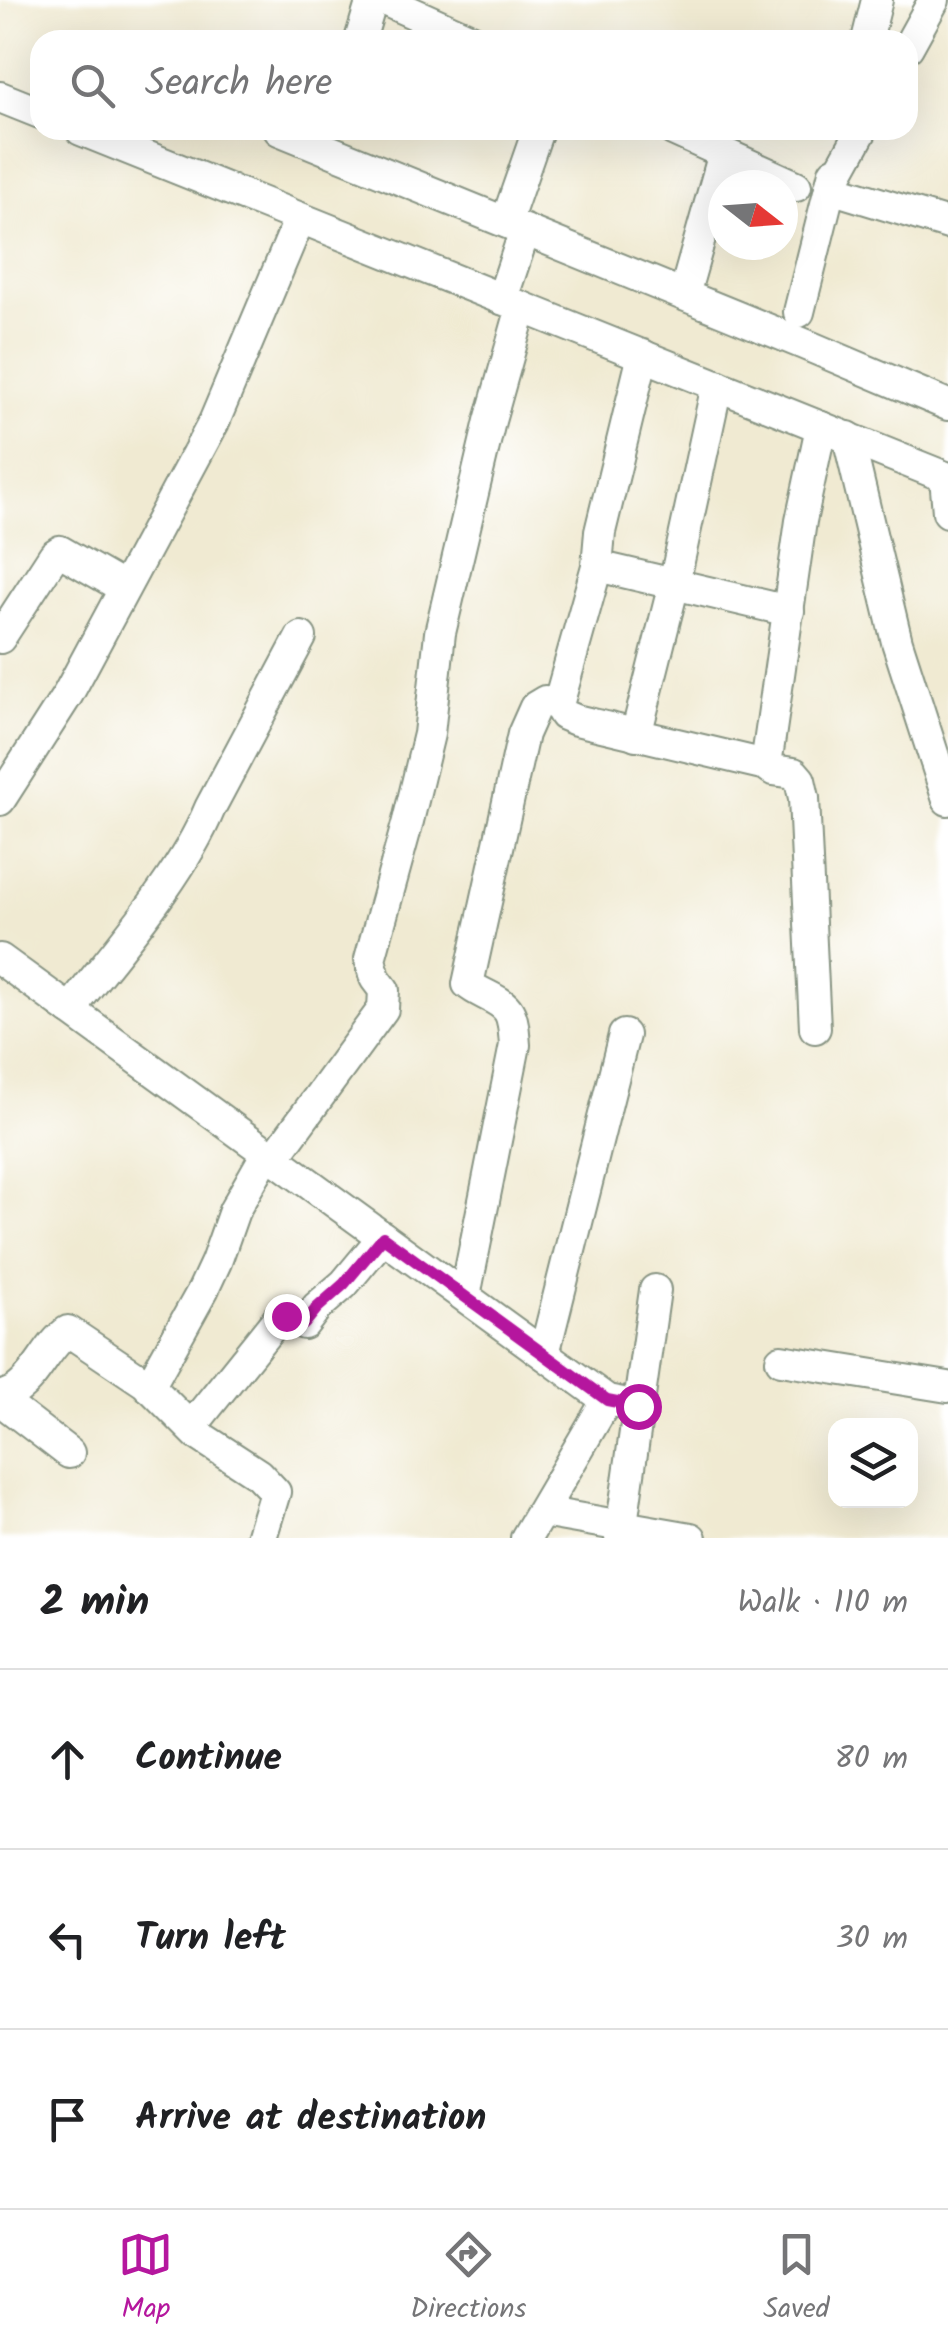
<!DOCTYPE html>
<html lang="en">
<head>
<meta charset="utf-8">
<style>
	body { margin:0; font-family:Kalam,sans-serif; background:#f2f2f2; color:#202124 }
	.controls { position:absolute; right:30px; bottom:30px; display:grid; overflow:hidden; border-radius:20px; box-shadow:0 10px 40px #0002 }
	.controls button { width:90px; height:90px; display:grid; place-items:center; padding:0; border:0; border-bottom:2px solid #e0e0e0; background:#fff; color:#202124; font:50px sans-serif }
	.compass { position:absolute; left:708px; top:170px; width:90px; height:90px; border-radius:50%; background:#fff; box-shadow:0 10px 40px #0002; rotate:107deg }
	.stop { position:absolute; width:30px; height:30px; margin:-22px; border:8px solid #b5179e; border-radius:50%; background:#fff }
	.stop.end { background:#b5179e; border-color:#fff; box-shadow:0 2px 10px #0008 }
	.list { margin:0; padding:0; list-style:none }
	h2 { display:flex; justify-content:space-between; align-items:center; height:130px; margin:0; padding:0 40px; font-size:42px }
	h2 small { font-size:32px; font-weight:400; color:#757577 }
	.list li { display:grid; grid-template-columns:65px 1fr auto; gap:30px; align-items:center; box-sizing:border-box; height:180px; padding:0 40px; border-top:2px solid #e0e0e0 }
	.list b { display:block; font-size:38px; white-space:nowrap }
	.list em { font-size:32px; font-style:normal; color:#757577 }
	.icon { flex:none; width:55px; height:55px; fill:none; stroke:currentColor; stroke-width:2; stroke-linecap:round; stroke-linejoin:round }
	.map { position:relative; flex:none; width:948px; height:1538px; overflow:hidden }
	.search { position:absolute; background:#fff; box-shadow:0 10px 40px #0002; left:30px; right:30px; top:30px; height:110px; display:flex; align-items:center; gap:25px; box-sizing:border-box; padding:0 35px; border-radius:30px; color:#757577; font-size:38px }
	.sheet { height:670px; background:#fff }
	nav { display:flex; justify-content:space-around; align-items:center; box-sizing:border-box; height:140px; border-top:2px solid #e0e0e0; background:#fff; font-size:28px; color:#757577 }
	nav a { display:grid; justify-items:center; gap:5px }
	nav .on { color:#b5179e }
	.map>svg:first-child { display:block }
</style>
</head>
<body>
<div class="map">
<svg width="948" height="1538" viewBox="0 0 948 1538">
	<rect width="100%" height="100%" fill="#fff"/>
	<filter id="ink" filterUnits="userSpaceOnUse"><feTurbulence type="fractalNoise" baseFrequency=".01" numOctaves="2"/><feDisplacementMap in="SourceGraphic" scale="20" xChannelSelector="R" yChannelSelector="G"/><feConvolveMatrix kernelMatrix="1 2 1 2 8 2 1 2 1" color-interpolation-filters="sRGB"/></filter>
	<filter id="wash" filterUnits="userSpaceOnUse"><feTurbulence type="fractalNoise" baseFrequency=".0048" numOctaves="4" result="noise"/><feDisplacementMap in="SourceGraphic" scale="40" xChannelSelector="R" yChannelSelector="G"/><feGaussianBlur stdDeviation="2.25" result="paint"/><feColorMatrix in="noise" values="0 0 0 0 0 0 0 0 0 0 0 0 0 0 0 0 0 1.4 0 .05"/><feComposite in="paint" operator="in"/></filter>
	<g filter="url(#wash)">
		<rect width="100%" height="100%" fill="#f0ead2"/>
	</g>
	<g filter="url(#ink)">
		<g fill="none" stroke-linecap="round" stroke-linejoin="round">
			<g stroke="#889483" stroke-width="34">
				<g id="street">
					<path d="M384 0 473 40"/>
					<path d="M360 40 372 0"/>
					<path d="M867 40 877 0"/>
					<path d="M908 47 934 0"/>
					<path d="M0 97 40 113"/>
					<path d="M81 130 948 478"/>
					<path d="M279 130 804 344 948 405"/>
					<path d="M673 130 796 186"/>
					<path d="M862 130 830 188 948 224"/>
					<path d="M506 222 538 130"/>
					<path d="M684 295 724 153"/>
					<path d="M502 299 525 230"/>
					<path d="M799 312 834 172"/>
					<path d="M643 355 600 532 597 566 558 705 564 715 576 720 766 765"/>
					<path d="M848 437 897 642 948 800"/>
					<path d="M945 477 948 512"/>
					<path d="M597 566 789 611"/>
					<path d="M0 638 54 555 60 551 124 588"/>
					<path d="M636 735 674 584 717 385"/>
					<path d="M0 800 68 694 214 422 300 218"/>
					<path d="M0 959 607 1400 638 1406"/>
					<path d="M70 1010C117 949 181 878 210 808L301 637"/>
					<path d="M815 1028 804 798 800 780 794 773 773 770 766 765 801 521 821 427"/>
					<path d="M274 1158 383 1009 384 990 375 978 370 959 408 821 429 734 440 633 490 421 522 307"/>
					<path d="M465 1296 515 1045C514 1035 514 1021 509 1012 502 999 479 994 468 984L523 734 535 707 545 701 558 705"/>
					<path d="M544 1354 624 1035"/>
					<path d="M781 1360 948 1387"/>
					<path d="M149 1387 203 1290 216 1262 234 1211 267 1153"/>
					<path d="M0 1397C5 1395 11 1393 16 1390 38 1375 47 1346 68 1331L147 1384 198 1435 258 1474 275 1492 261 1538"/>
					<path d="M0 1400 69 1453"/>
					<path d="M191 1427 280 1316H286L304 1324 317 1307 344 1284 383 1237"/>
					<path d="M542 1512 691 1538"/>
					<path d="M526 1538 607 1400"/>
					<path d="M620 1538 655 1290"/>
				</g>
			</g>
			<use href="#street" stroke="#fff" stroke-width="30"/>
		</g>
	</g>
	<g fill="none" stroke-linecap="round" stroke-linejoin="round" filter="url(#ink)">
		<path stroke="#b5179e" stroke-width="12" d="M286 1316 304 1324 317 1308 344 1284 383 1237 607 1400 638 1406"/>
	</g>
</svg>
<div class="controls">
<button><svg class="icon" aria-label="layers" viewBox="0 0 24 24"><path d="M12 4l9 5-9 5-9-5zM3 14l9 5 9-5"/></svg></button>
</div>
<svg class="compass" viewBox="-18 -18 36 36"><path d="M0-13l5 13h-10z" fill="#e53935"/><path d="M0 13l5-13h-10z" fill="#757577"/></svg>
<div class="stop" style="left:638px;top:1406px"></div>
<div class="stop end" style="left:286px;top:1316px"></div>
<div class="search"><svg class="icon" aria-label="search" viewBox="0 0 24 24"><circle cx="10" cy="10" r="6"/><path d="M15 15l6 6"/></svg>Search here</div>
</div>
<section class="sheet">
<h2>2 min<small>Walk · 110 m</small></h2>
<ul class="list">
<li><svg class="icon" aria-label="ahead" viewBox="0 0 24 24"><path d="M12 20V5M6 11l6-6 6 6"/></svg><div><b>Continue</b></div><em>80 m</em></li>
<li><svg class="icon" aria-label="left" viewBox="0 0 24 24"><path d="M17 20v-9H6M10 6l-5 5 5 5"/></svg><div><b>Turn left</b></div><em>30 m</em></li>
<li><svg class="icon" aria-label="arrive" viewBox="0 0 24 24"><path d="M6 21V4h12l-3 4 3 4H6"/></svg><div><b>Arrive at destination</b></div></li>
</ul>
</section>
<nav>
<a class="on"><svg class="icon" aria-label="map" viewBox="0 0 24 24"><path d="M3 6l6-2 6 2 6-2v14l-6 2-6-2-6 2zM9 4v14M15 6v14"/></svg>Map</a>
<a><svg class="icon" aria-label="directions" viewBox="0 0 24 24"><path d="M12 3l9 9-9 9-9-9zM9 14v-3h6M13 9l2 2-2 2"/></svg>Directions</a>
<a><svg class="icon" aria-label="saved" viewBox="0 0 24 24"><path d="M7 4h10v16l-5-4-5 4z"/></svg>Saved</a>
</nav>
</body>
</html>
